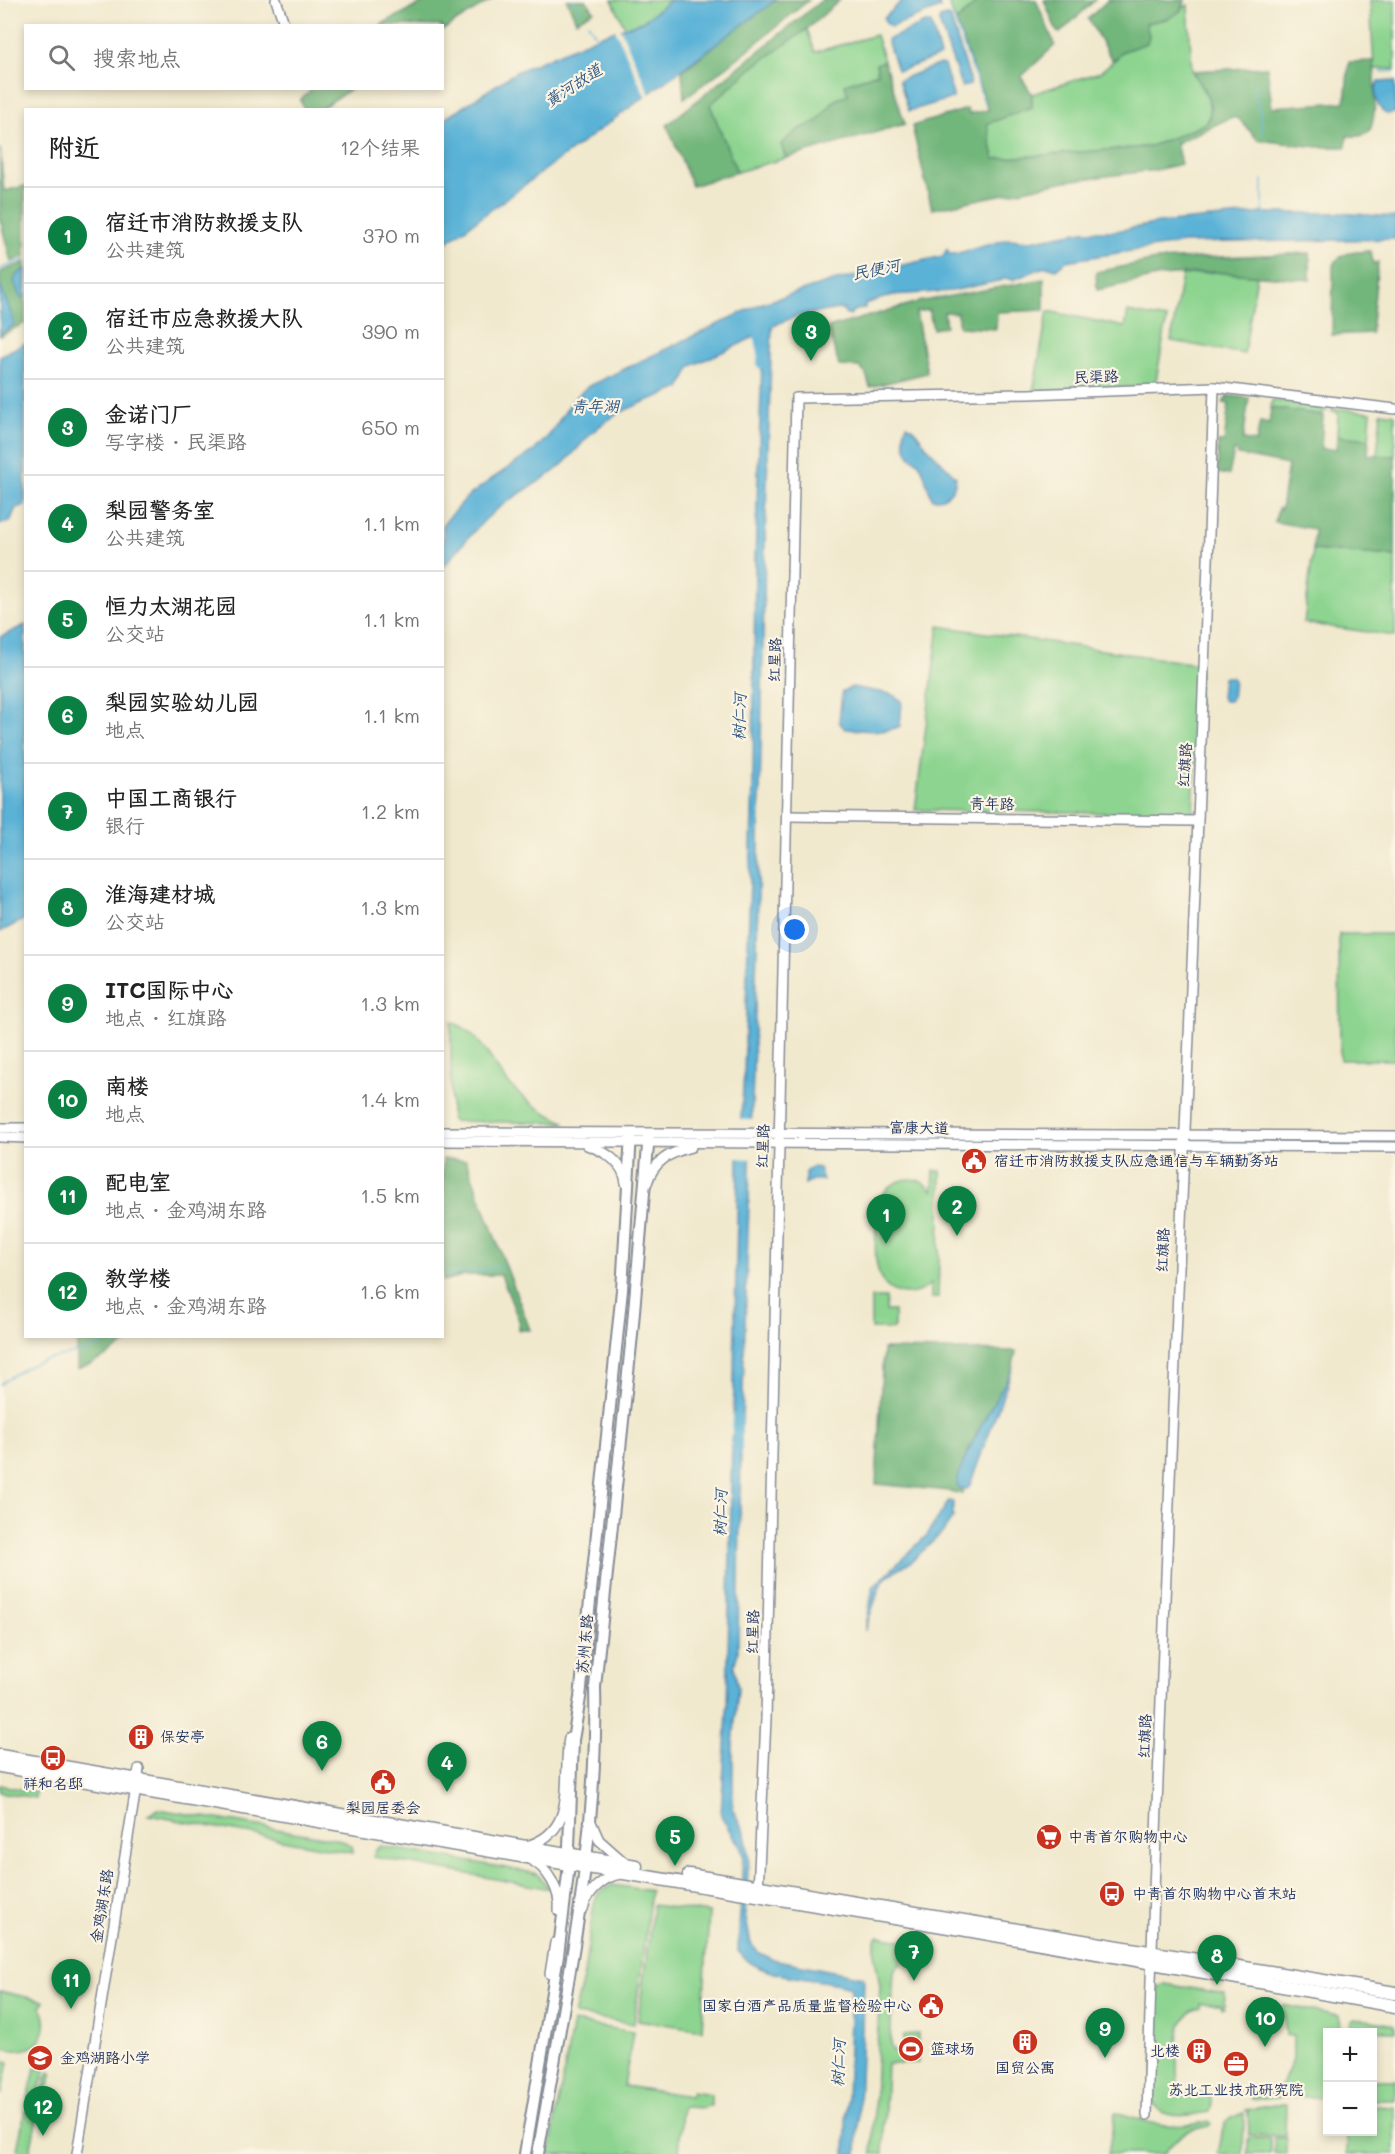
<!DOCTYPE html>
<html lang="zh">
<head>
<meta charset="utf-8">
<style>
	body { margin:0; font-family:Mali,"LXGW WenKai TC",sans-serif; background:#f2f2f2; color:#222 }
	.controls { position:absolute; right:18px; bottom:18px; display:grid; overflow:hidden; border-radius:0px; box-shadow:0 3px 9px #0003 }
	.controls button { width:54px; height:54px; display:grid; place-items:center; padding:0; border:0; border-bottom:2px solid #e0e0e0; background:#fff; color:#222; font:30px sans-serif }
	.you { position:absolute; left:795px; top:930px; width:21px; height:21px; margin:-15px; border:4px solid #fff; border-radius:50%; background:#1a73e8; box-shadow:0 0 0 9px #1a73e833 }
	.badge { display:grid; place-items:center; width:39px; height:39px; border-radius:50%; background:#0b8043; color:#fff; font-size:20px; font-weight:700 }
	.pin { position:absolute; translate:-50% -50px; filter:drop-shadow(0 2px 3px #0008) }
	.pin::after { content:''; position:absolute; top:32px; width:21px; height:18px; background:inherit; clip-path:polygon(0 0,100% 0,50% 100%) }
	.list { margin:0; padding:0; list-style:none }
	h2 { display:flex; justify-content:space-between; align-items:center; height:78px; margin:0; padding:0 24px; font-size:26px }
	h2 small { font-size:20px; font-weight:400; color:#767676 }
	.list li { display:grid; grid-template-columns:39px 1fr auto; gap:18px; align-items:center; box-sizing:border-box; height:96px; padding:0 24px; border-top:2px solid #e0e0e0 }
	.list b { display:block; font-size:22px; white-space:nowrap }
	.list p { margin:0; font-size:20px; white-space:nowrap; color:#767676 }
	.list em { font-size:20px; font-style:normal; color:#767676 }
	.icon { flex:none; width:33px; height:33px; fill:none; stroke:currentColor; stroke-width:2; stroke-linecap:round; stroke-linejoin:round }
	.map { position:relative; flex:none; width:1395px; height:2154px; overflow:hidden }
	.search { position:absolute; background:#fff; box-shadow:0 3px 9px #0003; left:24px; top:24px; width:420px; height:66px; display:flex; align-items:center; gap:15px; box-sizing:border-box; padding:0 21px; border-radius:0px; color:#767676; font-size:22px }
	.panel { position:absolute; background:#fff; box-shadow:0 3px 9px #0003; left:24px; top:108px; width:420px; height:1230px; border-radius:0px }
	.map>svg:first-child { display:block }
</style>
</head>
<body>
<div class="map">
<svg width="1395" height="2154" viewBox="0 0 1395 2154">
	<rect width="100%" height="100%" fill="#fcf5e5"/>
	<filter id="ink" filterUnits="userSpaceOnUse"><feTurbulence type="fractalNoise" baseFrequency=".0167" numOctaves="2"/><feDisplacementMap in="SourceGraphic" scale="12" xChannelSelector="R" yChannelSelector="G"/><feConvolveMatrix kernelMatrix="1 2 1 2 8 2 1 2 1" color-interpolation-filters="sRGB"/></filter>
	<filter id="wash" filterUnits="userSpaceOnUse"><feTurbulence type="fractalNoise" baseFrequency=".008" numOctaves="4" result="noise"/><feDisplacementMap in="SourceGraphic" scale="24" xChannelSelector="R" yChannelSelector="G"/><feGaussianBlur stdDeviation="1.35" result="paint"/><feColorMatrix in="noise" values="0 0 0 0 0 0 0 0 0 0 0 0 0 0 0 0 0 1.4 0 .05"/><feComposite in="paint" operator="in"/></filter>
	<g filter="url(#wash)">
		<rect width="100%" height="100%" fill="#f1e9ce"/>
		<g fill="#8cd48f" stroke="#548276" stroke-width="1.5">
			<path d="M612 0H671L642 22 625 27Z"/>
			<path d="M948 0H979L956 22Z"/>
			<path d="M1370 0H1395V69H1374Z"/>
			<path d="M1188 5 1192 71 1208 99 1210 114 1205 123 1200 126 1156 145 1145 147 994 159 986 123 1031 107 1032 94 1100 72 1117 58 1121 52 1147 42 1146 23 1166 19Z"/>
			<path d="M807 29 815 52 876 35 884 61 876 64 878 73 845 84 848 95 835 100 818 121 798 130 781 144 786 158 737 172 710 105 753 67Z"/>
			<path d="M1214 272 1257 275 1244 354 1171 341 1182 275Z"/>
			<path d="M1048 311 1125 327 1128 312 1167 319 1155 386 1033 391Z"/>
			<path d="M1272 400 1321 406 1327 411H1323V415L1271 408Z"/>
			<path d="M1333 408 1371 412 1369 439 1337 436 1338 412H1332Z"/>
			<path d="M1381 412 1395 414V456H1377Z"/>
			<path d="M1313 550 1395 556V636L1304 623Z"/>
			<path d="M939 626 1197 664 1199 672 1193 814 915 810Z"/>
			<path d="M1339 934H1395V1060H1340Z"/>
			<path d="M451 1022C481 1031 491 1065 511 1086 527 1103 546 1113 566 1123L453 1121 451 1118Z"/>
			<path d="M934 1171H941L938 1298H931V1284C920 1292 911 1297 896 1292 867 1283 877 1229 877 1205 886 1180 915 1169 933 1191Z"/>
			<path d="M871 1298H886V1311H894V1329H871Z"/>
			<path d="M0 1785 36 1792 35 1798 0 1792Z"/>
			<path d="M158 1809 341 1840 352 1846V1853L149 1815Z"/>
			<path d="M381 1846 534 1873 538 1875 550 1889 373 1857 376 1849Z"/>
			<path d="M612 1885 651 1891 634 2024 574 2015 584 1974 594 1903 599 1892Z"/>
			<path d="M653 1905 709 1913 702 2030 638 2020Z"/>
			<path d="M879 1936 912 1942V1944L902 1943V1964L897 1966 894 1971 890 2045 892 2049 901 2058V2064H887L883 2154H872L880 1986 875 1958V1940Z"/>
			<path d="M1165 1984 1225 1994 1224 2008H1221L1220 2004H1200V2008C1169 2015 1178 2068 1178 2093L1210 2094 1212 2103 1210 2112C1193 2114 1160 2123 1153 2101L1157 1993 1159 1987Z"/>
			<path d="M0 1991 44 2001 41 2007C51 2026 43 2049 19 2050 13 2051 6 2048 0 2047Z"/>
			<path d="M1283 2005 1339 2016 1340 2032H1328L1327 2097H1283L1254 2100 1250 2098 1248 2088 1281 2087 1293 2059V2036H1286Z"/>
			<path d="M1355 2018 1395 2025V2031L1350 2030 1351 2020Z"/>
			<path d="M573 2022 633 2032 624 2086 690 2096 692 2091 711 2094V2106H705V2108L682 2107 679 2154 631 2151 630 2154H549Z"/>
			<path d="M918 2034V2063H904V2035Z"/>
			<path d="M0 2060 9 2062 2 2094 0 2093Z"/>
			<path d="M35 2068 45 2070 40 2087 38 2101 28 2099Z"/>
			<path d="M49 2071 52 2072 45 2103 42 2102 44 2086Z"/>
			<rect x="1373" y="2080" width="22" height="20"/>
			<path d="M1275 2105H1286L1285 2136 1249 2135 1248 2111 1245 2110Z"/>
			<path d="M1373 2106 1395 2107V2154H1347V2132H1372Z"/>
			<path d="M25 2111 38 2113 30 2152 28 2154H21L17 2149Z"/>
			<path d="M1115 2113C1128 2114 1139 2120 1152 2123 1169 2127 1192 2126 1209 2121L1211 2123 1209 2126C1181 2131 1181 2134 1163 2154H1108Z"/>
			<path d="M1244 2113 1243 2154H1217C1227 2132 1213 2122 1244 2113Z"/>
			<rect x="1248" y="2138" width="22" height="16"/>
			<rect x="1274" y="2138" width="12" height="16"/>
		</g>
		<g fill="#71b67a" stroke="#46726c" stroke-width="1.5">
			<path d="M428 0H491L443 30 442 26 380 25Z"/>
			<path d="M567 0H586L594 11 576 21Z"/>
			<path d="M773 0H809L728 66 684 98 682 71Z"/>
			<path d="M822 0H840L807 29 753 67 710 105 737 172 692 186 667 125Z"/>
			<path d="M979 0H1036L1055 45 1021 77 1032 94V107L987 124 994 159 1145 147C1159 144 1172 138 1185 132 1192 130 1201 127 1206 122 1219 107 1200 83 1192 71L1267 67 1272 107 1345 102 1349 62 1374 61C1375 74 1377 122 1369 131 1363 138 1354 136 1347 136L1346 147H1319L1258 140 1239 119 1232 117 1176 143 1181 164 1156 170 1066 181 932 209 912 126 967 109 969 114 988 110 956 22Z"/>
			<path d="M1044 0H1095L1060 33 1057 32Z"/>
			<path d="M1108 0H1185C1184 18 1160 20 1146 23L1149 36 1147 43 1121 52 1117 58 1112 60 1088 19Z"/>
			<path d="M884 61 905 124 786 158 781 144 798 130 818 121 835 100 848 95 845 84 878 73 876 64Z"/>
			<path d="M312 89V88L351 89 320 109H304L300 100Z"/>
			<path d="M0 148 4 191 25 186V256L11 262 0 219Z"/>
			<path d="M1371 251 1373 264 1378 262 1371 333 1332 335 1333 265C1342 251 1355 252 1371 251Z"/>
			<path d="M1310 253V280L1214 272 1161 276 1097 290 1096 272 1156 260Z"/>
			<path d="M25 262V323L0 336V272Z"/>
			<path d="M1044 279V310L997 312 996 329 959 327 957 313 944 312 946 326 933 329 929 310 916 312 927 373 870 387 866 374 859 367 839 366 828 328 918 302Z"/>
			<path d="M1231 396 1249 398 1243 440 1256 442 1260 422 1269 424 1271 408 1323 415 1321 449H1336L1337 436 1369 439 1368 455 1395 456V556L1313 550 1314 529 1275 522 1278 508 1281 509 1288 465 1238 455V452L1234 451 1229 475 1218 473V442H1224L1229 404 1223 403 1227 397Z"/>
			<path d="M443 1159 466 1160 530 1330H519V1321L501 1275H465L443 1281Z"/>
			<path d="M77 1337V1336L135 1337C116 1351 100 1362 77 1369Z"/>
			<path d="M883 1349 1016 1351 1012 1370 962 1494 950 1491 876 1484Z"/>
		</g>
		<g fill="#5ab2d7" stroke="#3a709a" stroke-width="1.5">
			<path d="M671 0H776L443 245V120L516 72 604 34 642 22Z"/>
			<path d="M903 0H938L940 8 891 27 886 23 884 18Z"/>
			<path d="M946 16 950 17 970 79V85L962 87 961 85 939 22 940 18Z"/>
			<path d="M925 23H931L940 56 902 70H897L887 40Z"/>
			<path d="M940 64 944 65 953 95V98L909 111 899 80Z"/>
			<path d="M1395 81V113L1386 114C1376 107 1372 92 1379 82Z"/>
			<path d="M1263 213H1341L1395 217V239L1183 243 1066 261 1056 269 1050 267H1044L1013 280 1005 278 1002 280 952 291 893 295 865 304V308L853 311 850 315H846L843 310 838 309 797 316 772 326 765 546 757 947 742 1424 740 1431 733 1430 738 1159 744 1074 753 781 755 561 763 332 740 344 691 366 680 388C651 400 618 409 594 431 581 443 571 458 556 470 539 483 520 492 503 505 479 522 462 546 443 567V524L467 497 490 480 535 450 550 434 572 401 587 387 760 304 833 281 943 256 947 249 949 253 955 254 1009 239 1030 241 1083 231H1116L1159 223Z"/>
			<path d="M25 269H26L25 299 20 297 14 281 17 275Z"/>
			<path d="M0 285 13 318 14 325 0 334Z"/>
			<path d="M25 343V505L16 508 10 522 0 524V356Z"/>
			<path d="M907 425 913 428 927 447 956 477C955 490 948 500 933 499 926 488 926 473 919 463 916 459 913 460 911 457 905 450 901 433 907 425Z"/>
			<path d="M25 625V919L0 932V637Z"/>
			<path d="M1223 677H1231L1234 680 1232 698 1230 701H1224L1221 697Z"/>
			<path d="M852 687 891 694 902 701 900 726C884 734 863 730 845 729L839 722 842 692Z"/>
			<path d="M812 1167 819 1168 823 1180H812L805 1184V1172Z"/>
			<path d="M1012 1370 970 1485 967 1489 958 1488C951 1472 1002 1389 1012 1370Z"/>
			<path d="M732 1436 740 1437 741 1441 738 1653 734 1666 738 1688 733 1746V1810L745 1833 749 1857 745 1914 751 1944 758 1952 772 1959 863 1977 864 1979 857 2154H845L851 1990 850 1987C816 1976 761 1982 738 1951L743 1854 739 1844 732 1835 721 1815 727 1712Z"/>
			<path d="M949 1501 953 1502V1517L943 1532 911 1562 887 1576 880 1586 865 1631 873 1587 927 1535Z"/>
		</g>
		<g fill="#f1e9ce">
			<path d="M619 26 651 97 647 100 614 27Z"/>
			<path d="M738 1120H755L753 1159 736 1158Z"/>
		</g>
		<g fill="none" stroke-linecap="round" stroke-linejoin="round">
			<g stroke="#5ab2d7" stroke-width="1.5">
				<path d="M574 0 581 12"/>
				<path d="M947 0 985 104"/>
				<path d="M588 23 597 37"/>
				<path d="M1381 72 1395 71"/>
				<path d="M1254 82 1263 134"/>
				<path d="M1263 212V180"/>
				<path d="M0 269 26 259"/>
				<path d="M442 1276 504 1266"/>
				<path d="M0 1384C13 1375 27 1365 42 1361 67 1353 94 1354 115 1336"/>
			</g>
			<g stroke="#5ab2d7" stroke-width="10">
				<path d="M756 321 763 352 762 364"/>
				<path d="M737 1451V1416"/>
			</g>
		</g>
	</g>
	<g filter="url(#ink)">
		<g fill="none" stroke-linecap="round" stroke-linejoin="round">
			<g stroke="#868c96" stroke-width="12">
				<g id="tertiary">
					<path d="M276 0 285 26"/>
					<path d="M787 816 1197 821"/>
					<path d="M0 1128H26"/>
					<path d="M442 1132 1395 1136"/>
					<path d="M0 1137 26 1138"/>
					<path d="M442 1141 1395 1147"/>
					<path d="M587 1145C605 1151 624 1163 626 1183"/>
					<path d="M647 1183C654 1161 669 1153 691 1147"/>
					<path d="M591 1822 599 1840 625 1863"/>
					<path d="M526 1846C579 1832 562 1779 569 1738"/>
					<path d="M529 1859C548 1867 561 1892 559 1911"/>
					<path d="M758 1891 766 1719 796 398 1029 394 1214 387 1395 409"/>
					<path d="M583 1909C587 1892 604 1876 621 1874"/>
					<path d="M550 1974 555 1943"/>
					<path d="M1147 2115C1163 1539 1196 963 1214 387"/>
					<path d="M77 2154 139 1769"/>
				</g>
			</g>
			<g stroke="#868c96" stroke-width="14">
				<g id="secondary">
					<path d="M525 2154 558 1956 568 1874 573 1740 580 1698 622 1290 631 1134"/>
					<path d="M538 2154C564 2000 599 1844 595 1687L632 1335 649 1134"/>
				</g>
			</g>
			<g stroke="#868c96" stroke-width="15">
				<g id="trunk">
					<path d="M0 1756 636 1866"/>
					<path d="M0 1766 521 1856 961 1929 1395 2006"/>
					<path d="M689 1875 1395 1993"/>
				</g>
			</g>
			<use href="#tertiary" stroke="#fff" stroke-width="9"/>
			<use href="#secondary" stroke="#fff" stroke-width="10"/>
			<use href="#trunk" stroke="#fff" stroke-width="12"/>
		</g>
	</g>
	<defs>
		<g id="civic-disc" transform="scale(1.35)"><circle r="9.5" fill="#c8321e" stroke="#fcf5e5"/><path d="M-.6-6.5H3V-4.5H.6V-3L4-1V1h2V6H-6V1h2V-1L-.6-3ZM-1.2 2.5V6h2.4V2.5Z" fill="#fff"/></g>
		<g id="building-disc" transform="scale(1.35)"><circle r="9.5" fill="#c8321e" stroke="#fcf5e5"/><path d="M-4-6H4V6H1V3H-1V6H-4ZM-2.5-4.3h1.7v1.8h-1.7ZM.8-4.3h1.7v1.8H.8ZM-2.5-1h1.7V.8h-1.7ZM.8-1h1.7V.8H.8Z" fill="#fff"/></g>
		<g id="bus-disc" transform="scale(1.35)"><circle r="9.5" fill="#c8321e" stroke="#fcf5e5"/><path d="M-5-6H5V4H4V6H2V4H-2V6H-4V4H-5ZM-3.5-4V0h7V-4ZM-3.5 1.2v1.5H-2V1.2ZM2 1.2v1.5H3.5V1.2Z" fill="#fff"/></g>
		<g id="supermarket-disc" transform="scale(1.35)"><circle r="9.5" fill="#c8321e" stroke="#fcf5e5"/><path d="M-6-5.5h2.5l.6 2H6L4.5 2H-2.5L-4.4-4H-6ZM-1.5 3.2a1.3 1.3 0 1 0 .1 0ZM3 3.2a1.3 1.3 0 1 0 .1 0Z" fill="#fff"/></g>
		<g id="stadium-disc" transform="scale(1.35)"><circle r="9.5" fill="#c8321e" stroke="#fcf5e5"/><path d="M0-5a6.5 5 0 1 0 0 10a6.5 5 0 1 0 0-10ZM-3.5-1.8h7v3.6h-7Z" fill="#fff"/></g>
		<g id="school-disc" transform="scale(1.35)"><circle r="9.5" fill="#c8321e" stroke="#fcf5e5"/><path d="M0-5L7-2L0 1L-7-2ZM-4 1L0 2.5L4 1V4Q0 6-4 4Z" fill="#fff"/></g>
		<g id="office-disc" transform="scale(1.35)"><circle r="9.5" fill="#c8321e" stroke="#fcf5e5"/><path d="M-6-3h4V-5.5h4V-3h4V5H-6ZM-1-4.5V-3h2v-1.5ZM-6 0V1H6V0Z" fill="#fff"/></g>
	</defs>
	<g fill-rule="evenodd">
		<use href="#civic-disc" x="974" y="1161"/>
		<use href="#building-disc" x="141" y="1737"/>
		<use href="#bus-disc" x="53" y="1758"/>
		<use href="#civic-disc" x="383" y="1782"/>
		<use href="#supermarket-disc" x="1049" y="1837"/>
		<use href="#bus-disc" x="1112" y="1894"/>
		<use href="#civic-disc" x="931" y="2006"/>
		<use href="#building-disc" x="1025" y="2042"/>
		<use href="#stadium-disc" x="911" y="2049"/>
		<use href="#building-disc" x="1199" y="2051"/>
		<use href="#school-disc" x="40" y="2058"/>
		<use href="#office-disc" x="1236" y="2064"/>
	</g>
	<g text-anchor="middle" stroke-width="4.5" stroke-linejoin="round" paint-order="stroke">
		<g font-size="15" fill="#1b2f5e" stroke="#fcf5e5">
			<text transform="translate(1096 377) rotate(-2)" y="5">民渠路</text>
			<text transform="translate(775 660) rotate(-89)" y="5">红星路</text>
			<text transform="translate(1185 765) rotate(-87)" y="5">红旗路</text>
			<text transform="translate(992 804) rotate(1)" y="5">青年路</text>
			<text transform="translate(919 1128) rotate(1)" y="5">富康大道</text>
			<text transform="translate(763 1146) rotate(-88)" y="5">红星路</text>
			<text transform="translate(1163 1250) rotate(-88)" y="5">红旗路</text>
			<text transform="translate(753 1632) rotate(-89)" y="5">红星路</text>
			<text transform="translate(585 1644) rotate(-85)" y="5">苏州东路</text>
			<text transform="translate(1145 1736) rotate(-88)" y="5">红旗路</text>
			<text transform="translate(102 1906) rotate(-81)" y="5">金鸡湖东路</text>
		</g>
		<g font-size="15" fill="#1b2f5e" stroke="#fcf5e5" text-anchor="start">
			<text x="994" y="1166">宿迁市消防救援支队应急通信与车辆勤务站</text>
			<text x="160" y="1742">保安亭</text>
			<text x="53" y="1789" text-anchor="middle">祥和名邸</text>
			<text x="383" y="1813" text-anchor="middle">梨园居委会</text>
			<text x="1068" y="1842">中青首尔购物中心</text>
			<text x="1132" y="1899">中青首尔购物中心首末站</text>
			<text x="912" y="2011" text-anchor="end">国家白酒产品质量监督检验中心</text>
			<text x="930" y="2054">篮球场</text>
			<text x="1180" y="2056" text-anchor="end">北楼</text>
			<text x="60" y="2063">金鸡湖路小学</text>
			<text x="1025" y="2073" text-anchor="middle">国贸公寓</text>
			<text x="1236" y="2095" text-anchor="middle">苏北工业技术研究院</text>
		</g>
		<g font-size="16" font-style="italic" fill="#2e5682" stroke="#fcf5e5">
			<text transform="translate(573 85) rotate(-33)" y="6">黄河故道</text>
			<text transform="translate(876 269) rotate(-11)" y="6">民便河</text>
			<text x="595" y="412">青年湖</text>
			<text transform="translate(739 717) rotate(-89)" y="6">树仁河</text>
			<text transform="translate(720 1513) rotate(-89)" y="6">树仁河</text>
			<text transform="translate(838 2063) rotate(-88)" y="6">树仁河</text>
		</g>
	</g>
</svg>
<div class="controls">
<button>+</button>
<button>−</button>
</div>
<div class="you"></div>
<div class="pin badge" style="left:886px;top:1244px">1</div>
<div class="pin badge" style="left:957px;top:1236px">2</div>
<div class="pin badge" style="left:811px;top:361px">3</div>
<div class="pin badge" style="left:447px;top:1792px">4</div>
<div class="pin badge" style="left:675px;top:1866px">5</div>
<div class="pin badge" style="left:322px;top:1771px">6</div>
<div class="pin badge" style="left:914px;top:1981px">7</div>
<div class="pin badge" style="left:1217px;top:1985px">8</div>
<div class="pin badge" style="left:1105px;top:2058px">9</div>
<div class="pin badge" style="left:1265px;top:2047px">10</div>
<div class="pin badge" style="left:71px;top:2009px">11</div>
<div class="pin badge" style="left:43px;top:2136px">12</div>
<div class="search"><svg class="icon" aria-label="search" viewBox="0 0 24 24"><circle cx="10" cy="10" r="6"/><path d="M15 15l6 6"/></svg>搜索地点</div>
<section class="panel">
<h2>附近<small>12个结果</small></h2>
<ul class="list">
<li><span class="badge">1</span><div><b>宿迁市消防救援支队</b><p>公共建筑</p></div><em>370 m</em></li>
<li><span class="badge">2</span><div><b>宿迁市应急救援大队</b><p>公共建筑</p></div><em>390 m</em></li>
<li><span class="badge">3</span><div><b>金诺门厂</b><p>写字楼 · 民渠路</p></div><em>650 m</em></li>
<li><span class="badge">4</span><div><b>梨园警务室</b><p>公共建筑</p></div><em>1.1 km</em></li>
<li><span class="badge">5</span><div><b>恒力太湖花园</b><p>公交站</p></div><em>1.1 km</em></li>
<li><span class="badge">6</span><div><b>梨园实验幼儿园</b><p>地点</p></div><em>1.1 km</em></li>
<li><span class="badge">7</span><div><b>中国工商银行</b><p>银行</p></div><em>1.2 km</em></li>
<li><span class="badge">8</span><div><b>淮海建材城</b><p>公交站</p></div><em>1.3 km</em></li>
<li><span class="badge">9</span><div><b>ITC国际中心</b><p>地点 · 红旗路</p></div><em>1.3 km</em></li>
<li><span class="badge">10</span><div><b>南楼</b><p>地点</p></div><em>1.4 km</em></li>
<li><span class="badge">11</span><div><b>配电室</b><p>地点 · 金鸡湖东路</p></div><em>1.5 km</em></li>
<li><span class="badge">12</span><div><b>教学楼</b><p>地点 · 金鸡湖东路</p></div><em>1.6 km</em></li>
</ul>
</section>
</div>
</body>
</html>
